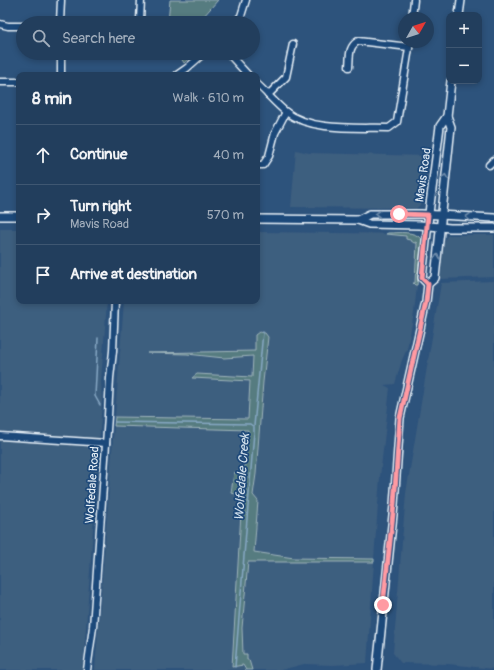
<!DOCTYPE html>
<html lang="en">
<head>
<meta charset="utf-8">
<style>
	body { margin:0; font-family:Pangolin,sans-serif; background:#2a4563; color:#f1f3f6 }
	.controls { position:absolute; right:12px; top:12px; display:grid; overflow:hidden; border-radius:8px; box-shadow:0 2px 6px #0003 }
	.controls button { width:36px; height:36px; display:grid; place-items:center; padding:0; border:0; border-bottom:1px solid #3f5772; background:#223e5d; color:#f1f3f6; font:20px sans-serif }
	.compass { position:absolute; left:398px; top:12px; width:36px; height:36px; border-radius:50%; background:#223e5d; box-shadow:0 2px 6px #0003; rotate:51deg }
	.stop { position:absolute; width:12px; height:12px; margin:-9px; border:3px solid #ff9aa2; border-radius:50%; background:#fff }
	.stop.end { background:#ff9aa2; border-color:#fff; box-shadow:0 1px 4px #0008 }
	.list { margin:0; padding:0; list-style:none }
	h2 { display:flex; justify-content:space-between; align-items:center; height:52px; margin:0; padding:0 16px; font-size:17px }
	h2 small { font-size:13px; font-weight:400; color:#a2aebc }
	.list li { display:grid; grid-template-columns:26px 1fr auto; gap:12px; align-items:center; box-sizing:border-box; height:60px; padding:0 16px; border-top:1px solid #3f5772 }
	.list b { display:block; font-size:15px; white-space:nowrap }
	.list p { margin:0; font-size:13px; white-space:nowrap; color:#a2aebc }
	.list em { font-size:13px; font-style:normal; color:#a2aebc }
	.icon { flex:none; width:22px; height:22px; fill:none; stroke:currentColor; stroke-width:2; stroke-linecap:round; stroke-linejoin:round }
	.map { position:relative; flex:none; width:494px; height:670px; overflow:hidden }
	.search { position:absolute; background:#223e5d; box-shadow:0 2px 6px #0003; left:16px; top:16px; width:244px; height:44px; display:flex; align-items:center; gap:10px; box-sizing:border-box; padding:0 14px; border-radius:22px; color:#a2aebc; font-size:15px }
	.panel { position:absolute; background:#223e5d; box-shadow:0 2px 6px #0003; left:16px; top:72px; width:244px; height:232px; border-radius:8px }
	.map>svg:first-child { display:block }
</style>
</head>
<body>
<div class="map">
<svg width="494" height="670" viewBox="0 0 494 670">
	<rect width="100%" height="100%" fill="#2d537c"/>
	<filter id="ink" filterUnits="userSpaceOnUse"><feTurbulence type="fractalNoise" baseFrequency=".025" numOctaves="2"/><feDisplacementMap in="SourceGraphic" scale="8" xChannelSelector="R" yChannelSelector="G"/><feConvolveMatrix kernelMatrix="1 2 1 2 8 2 1 2 1" color-interpolation-filters="sRGB"/></filter>
	<g filter="url(#ink)">
		<g fill="#3e5e7f">
			<path d="M296 150 309 153 428 156V167L423 202 416 209 405 208 291 207Z"/>
			<path d="M0 229H19V301H107L101 381 102 401 83 670H0Z"/>
			<path d="M257 232 414 234 418 235 422 240 414 313 407 349 402 360 395 384 384 385 390 388 380 477 374 559 294 558 254 552 258 502 253 495 256 474 263 382 268 337 265 333 255 335V351L147 353 187 354 224 358 253 356 252 377 197 374 193 377 250 381 248 419 115 417 124 301H257Z"/>
			<path d="M451 235H494V277L440 279 444 241 447 236Z"/>
			<path d="M494 281V669L448 664 401 663 393 653 406 493 441 283Z"/>
			<path d="M114 426 248 429 244 471 231 493 242 494 232 666 243 665 246 670H95Z"/>
			<path d="M248 562H374L367 663 333 665 304 664 281 670H252L249 660H247L243 655 242 628Z"/>
		</g>
		<g fill="#577b80" stroke="#a0b6bc">
			<path d="M170 0H218L203 17 207 23H168Z"/>
			<path d="M178 53H195L184 63Z"/>
			<path d="M388 233C399 233 415 230 422 240L417 285H415L413 283H415L417 244 416 242 414 243 410 240 406 239V236L386 234Z"/>
			<path d="M259 332 265 333 268 337 263 382 256 474 253 495 258 501 254 552 294 558 374 559V562H248L242 628 243 654H247V660H249L252 670H246L243 665 232 667 242 495 231 493 234 473 244 471 248 430 114 426 115 417 248 419 250 381 192 378 197 374 252 377 253 356 224 358 187 354 147 353 255 351V335Z"/>
		</g>
		<g fill="none" stroke-linecap="round" stroke-linejoin="round">
			<g stroke="#87a9c5" stroke-width="1.5">
				<path d="M98 338 95 396 100 405"/>
				<path d="M115 422 250 424 254 427V432L235 667"/>
				<path d="M254 426 263 332"/>
			</g>
			<g stroke="#e8f1f8" stroke-width="9">
				<g id="minor">
					<path d="M412 18 414 0"/>
					<path d="M60 23 61 0"/>
					<path d="M137 23 140 20 141 0"/>
					<path d="M235 23 241 16 246 0"/>
					<path d="M0 24 8 26H23"/>
					<path d="M61 53V75"/>
					<path d="M228 53 248 75"/>
					<path d="M349 67C350 57 348 47 358 41L409 47"/>
					<path d="M177 75 187 68 204 53"/>
					<path d="M0 82H19"/>
					<path d="M257 84C267 93 276 104 286 112 312 132 358 127 389 128L397 122 410 42"/>
					<path d="M268 95 286 77 293 44"/>
					<path d="M257 165H263L269 156 275 133 286 112"/>
					<path d="M489 165 494 160"/>
					<path d="M0 436 106 443"/>
					<path d="M87 670 93 627 108 416 110 378 113 351 115 301"/>
				</g>
			</g>
			<g stroke="#e8f1f8" stroke-width="10">
				<g id="major">
					<path d="M459 15 461 0"/>
					<path d="M0 216H19"/>
					<path d="M257 219 358 220 369 224 420 225 450 228H494"/>
					<path d="M358 220 370 214H421L494 218"/>
					<path d="M428 284 422 278 430 205 440 126 447 116"/>
					<path d="M377 670 394 505 400 418 426 302 428 284 435 278 451 127 447 116 451 81"/>
				</g>
			</g>
			<use href="#minor" stroke="#1f4a7a" stroke-width="6"/>
			<use href="#major" stroke="#1f4a7a" stroke-width="7"/>
		</g>
		<defs><path id="oneway-chevron" d="M-2-3.5L2.5 0L-2 3.5" fill="none" stroke-width="1.6" stroke-linecap="round" stroke-linejoin="round"/></defs>
		<g stroke="#6f8dac">
			<use href="#oneway-chevron" transform="translate(445 177) rotate(-84)"/>
			<use href="#oneway-chevron" transform="translate(378 214) rotate(-179)"/>
			<use href="#oneway-chevron" transform="translate(468 217) rotate(-178)"/>
			<use href="#oneway-chevron" transform="translate(437 257) rotate(-83)"/>
		</g>
	</g>
	<g fill="none" stroke-linecap="round" stroke-linejoin="round" filter="url(#ink)">
		<path stroke="#ff9aa2" stroke-width="5" d="M383 605 394 504 400 418 426 302 428 284 422 278 428 215 399 214"/>
	</g>
	<g text-anchor="middle" stroke-width="3.5" stroke-linejoin="round" paint-order="stroke">
		<g font-size="12" fill="#e8f1f8" stroke="#1f4a7a">
			<text transform="translate(423 175) rotate(-82)" y="4">Mavis Road</text>
			<text transform="translate(92 485) rotate(-86)" y="4">Wolfedale Road</text>
		</g>
		<g font-size="13" font-style="italic" fill="#d0dfeb" stroke="#1f4a7a">
			<text transform="translate(241 477) rotate(-86)" y="5">Wolfedale Creek</text>
		</g>
	</g>
</svg>
<div class="controls">
<button>+</button>
<button>−</button>
</div>
<svg class="compass" viewBox="-18 -18 36 36"><path d="M0-13l5 13h-10z" fill="#e53935"/><path d="M0 13l5-13h-10z" fill="#a2aebc"/></svg>
<div class="stop" style="left:399px;top:214px"></div>
<div class="stop end" style="left:383px;top:605px"></div>
<div class="search"><svg class="icon" aria-label="search" viewBox="0 0 24 24"><circle cx="10" cy="10" r="6"/><path d="M15 15l6 6"/></svg>Search here</div>
<section class="panel">
<h2>8 min<small>Walk · 610 m</small></h2>
<ul class="list">
<li><svg class="icon" aria-label="ahead" viewBox="0 0 24 24"><path d="M12 20V5M6 11l6-6 6 6"/></svg><div><b>Continue</b></div><em>40 m</em></li>
<li><svg class="icon" aria-label="right" viewBox="0 0 24 24"><path d="M7 20v-9h11M14 6l5 5-5 5"/></svg><div><b>Turn right</b><p>Mavis Road</p></div><em>570 m</em></li>
<li><svg class="icon" aria-label="arrive" viewBox="0 0 24 24"><path d="M6 21V4h12l-3 4 3 4H6"/></svg><div><b>Arrive at destination</b></div></li>
</ul>
</section>
</div>
</body>
</html>
